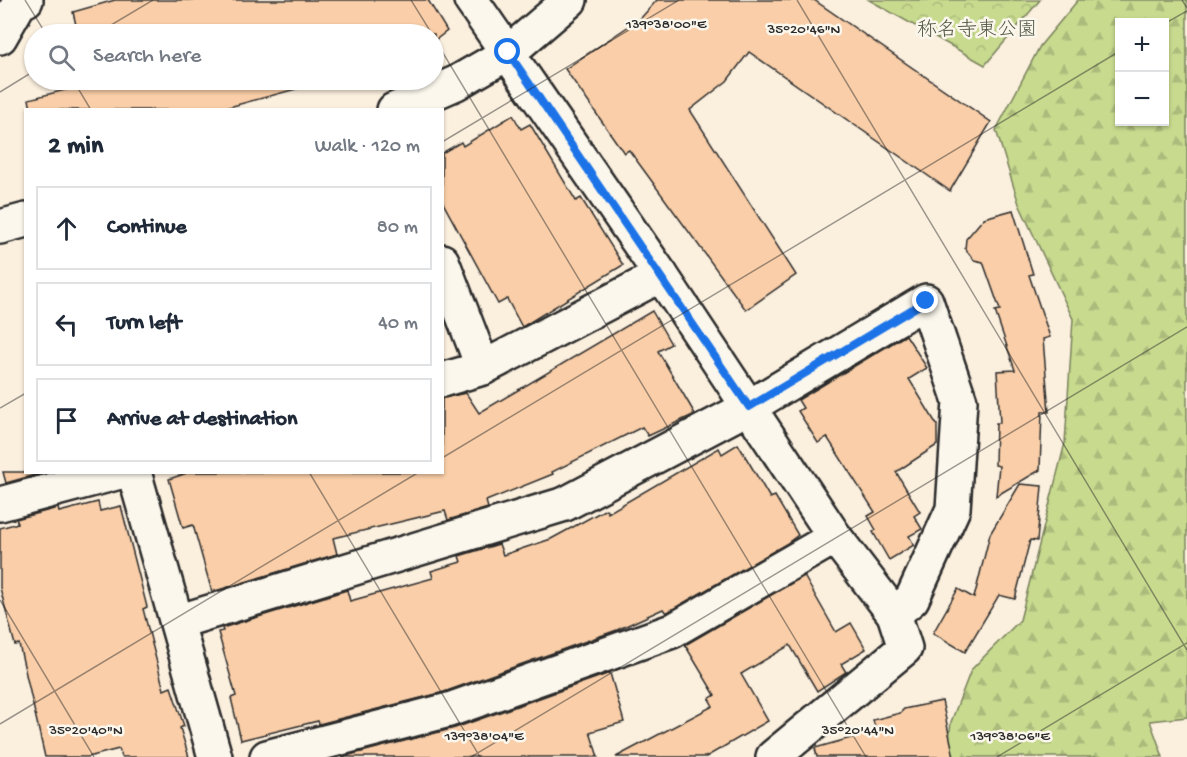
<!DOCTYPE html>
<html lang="en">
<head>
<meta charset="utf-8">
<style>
	body { margin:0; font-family:"Gochi Hand","Klee One",sans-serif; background:#f2f2f3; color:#1f2937 }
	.controls { position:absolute; right:18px; top:18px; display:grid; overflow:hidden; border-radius:0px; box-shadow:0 2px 4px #0004 }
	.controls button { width:54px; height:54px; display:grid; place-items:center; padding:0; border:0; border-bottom:2px solid #e0e1e3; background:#fff; color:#1f2937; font:30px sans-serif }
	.stop { position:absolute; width:18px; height:18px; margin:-14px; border:4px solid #1a73e8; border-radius:50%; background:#fff }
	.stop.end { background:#1a73e8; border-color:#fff; box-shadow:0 2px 6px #0008 }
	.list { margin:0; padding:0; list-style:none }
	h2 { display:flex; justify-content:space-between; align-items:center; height:78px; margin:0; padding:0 24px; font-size:26px }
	h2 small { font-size:20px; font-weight:400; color:#747a83 }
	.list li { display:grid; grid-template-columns:39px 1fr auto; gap:18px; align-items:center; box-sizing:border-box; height:84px; margin:0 12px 12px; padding:0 12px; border:2px solid #e0e1e3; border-radius:0px }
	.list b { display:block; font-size:22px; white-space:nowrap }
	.list em { font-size:20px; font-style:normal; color:#747a83 }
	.icon { flex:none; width:33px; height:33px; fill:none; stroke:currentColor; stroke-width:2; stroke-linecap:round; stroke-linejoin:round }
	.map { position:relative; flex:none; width:1187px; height:757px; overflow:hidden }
	.search { position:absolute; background:#fff; box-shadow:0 2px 4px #0004; left:24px; top:24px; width:420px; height:66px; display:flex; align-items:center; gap:15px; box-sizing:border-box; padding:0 21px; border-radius:33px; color:#747a83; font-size:22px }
	.panel { position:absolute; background:#fff; box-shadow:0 2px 4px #0004; left:24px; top:108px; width:420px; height:366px; border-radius:0px }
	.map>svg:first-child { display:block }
</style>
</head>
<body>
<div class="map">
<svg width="1187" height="757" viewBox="0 0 1187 757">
	<defs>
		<pattern id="forest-firs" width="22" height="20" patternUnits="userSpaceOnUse" patternTransform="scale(1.5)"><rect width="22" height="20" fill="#c7da8e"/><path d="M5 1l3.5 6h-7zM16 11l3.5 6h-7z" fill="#abbb7b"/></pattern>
		<pattern id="park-crowns" width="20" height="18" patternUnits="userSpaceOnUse" patternTransform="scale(1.5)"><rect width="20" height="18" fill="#c7da8e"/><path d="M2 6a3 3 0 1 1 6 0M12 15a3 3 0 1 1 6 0" fill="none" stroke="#abbb7b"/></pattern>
	</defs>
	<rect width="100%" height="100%" fill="#fbefde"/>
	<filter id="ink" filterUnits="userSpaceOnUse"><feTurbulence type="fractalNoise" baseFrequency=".0167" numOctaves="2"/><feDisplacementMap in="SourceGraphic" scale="12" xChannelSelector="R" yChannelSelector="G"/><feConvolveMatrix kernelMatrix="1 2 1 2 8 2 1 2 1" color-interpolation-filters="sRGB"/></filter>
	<g filter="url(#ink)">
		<path fill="url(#forest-firs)" stroke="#79825c" stroke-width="1.5" fill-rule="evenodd" d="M1078 0H1187V717L1150 721 1163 757H947L951 722 971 670 1020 620 1065 443 1073 319 1019 204 996 130 1040 46ZM1120 22H1164V122H1120Z"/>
		<path fill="url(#park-crowns)" stroke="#79825c" stroke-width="1.5" d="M869 0H1040L985 65Z"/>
		<g fill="#f9cea8" stroke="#2b2b2b" stroke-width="1.5">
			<path d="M115 0H428L447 31 434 41V34H78L73 12Z"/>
			<path d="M657 0H814L991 122 950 191 749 52 727 81 690 110 796 275 746 310 629 150 624 153 565 69 641 18Z"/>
			<path d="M88 80H329L218 110H31L29 99 89 84Z"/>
			<path d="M513 115 521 129 530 124 576 201 581 198 623 265 522 327 507 299 498 304 442 201V153L461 142 463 146Z"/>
			<path d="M1013 210 1033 274 1029 275 1050 337 1043 339 1049 412H1042L1040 470 996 496 999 466 995 465 996 423H1000L997 371 1015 370 995 311 1000 310 983 262 974 260 965 249 966 239 984 218Z"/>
			<path d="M652 311 671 344 658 351 695 414 648 436 642 427 552 472 553 474 486 501 488 508 448 520 445 511 333 538 337 554 212 592 193 525 183 528 169 479 190 472H442V398L466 393 479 413Z"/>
			<path d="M906 335 927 368 909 379 937 425V445L896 472 920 512 914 516 922 529 909 536 914 545 889 560 873 532 876 530 868 516 875 512 827 437 818 443 798 411 803 408 798 400Z"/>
			<path d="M738 444 770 498 775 496 798 535 786 544 666 613 663 609 617 630 444 692 319 724 318 721 241 740 231 698 236 696 218 632 223 631 222 628 347 590 350 601 433 578 431 571 461 562 459 556 499 544 503 555 551 539 606 509 608 513 719 448 722 454Z"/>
			<path d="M3 472H45L6 483Z"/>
			<path d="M1020 484 1042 486 1037 541 1030 540 1015 599 999 595 965 652 933 633 958 589 974 598 990 534Z"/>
			<path d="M98 502 100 511 121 506 147 607 143 609 164 690 171 687 184 726 180 728 189 757H122L119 749 88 757H45L19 644 15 645 0 588V528L18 523 16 519 58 508 59 512Z"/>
			<path d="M804 576 836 632 851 623 866 649 841 664 846 672 817 691 790 645 741 674 768 721 706 757H616L713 706 709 699 715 695 685 645Z"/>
			<path d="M610 673 624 722 590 732 598 757H342L455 728Z"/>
			<path d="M942 701 954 757H817L815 748 876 731 873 720 900 713 904 709Z"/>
		</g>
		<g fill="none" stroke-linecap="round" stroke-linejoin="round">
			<g stroke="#2b2b2b" stroke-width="38">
				<g id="minor">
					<path d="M471 0 661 275 835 537 894 614 905 648 773 757"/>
					<path d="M0 37 20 2 26 0"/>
					<path d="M394 110 456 83 508 53 570 0"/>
					<path d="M0 227 26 220"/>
					<path d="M442 261 483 368"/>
					<path d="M442 380 483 368 661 275"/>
					<path d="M134 472 215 757"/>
					<path d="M0 504 120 472"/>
					<path d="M177 622 565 504 749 407 926 301 960 401 953 509 912 599 894 614"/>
					<path d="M267 757 449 710 672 631 835 537"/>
				</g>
			</g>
			<use href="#minor" stroke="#fbf7ec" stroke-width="33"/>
		</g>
	</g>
	<g fill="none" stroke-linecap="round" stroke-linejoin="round" filter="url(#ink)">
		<path stroke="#1a73e8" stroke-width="8" d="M508 52 749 407 926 301"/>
	</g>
	<path fill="none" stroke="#2b2b2b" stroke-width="1.5" stroke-opacity="0.45" d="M25 0 46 34M411 0 432 34M797 0 1187 650M1182 0 1187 8M1164 24 1187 11M96 34 153 0M434 38 866 757M73 80 91 110M0 92 34 71M442 142 679 0M0 408 26 393M442 458 1120 51M309 472 480 757M0 600 94 757M0 724 419 472M471 757 1187 327M997 757 1187 643"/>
	<g text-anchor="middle" stroke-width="5" stroke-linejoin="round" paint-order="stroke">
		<g font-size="20" fill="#525744" stroke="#fbf7ec">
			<text x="977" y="35">称名寺東公園</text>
		</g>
	</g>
	<g font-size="15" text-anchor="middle" fill="#2b2b2b" stroke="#fbf7ec" stroke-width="5" stroke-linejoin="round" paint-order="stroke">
		<text x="666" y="28">139°38'00"E</text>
		<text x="804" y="33">35°20'46"N</text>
		<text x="86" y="734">35°20'40"N</text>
		<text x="858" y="734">35°20'44"N</text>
		<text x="484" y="740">139°38'04"E</text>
		<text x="1010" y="740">139°38'06"E</text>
	</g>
</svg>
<div class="controls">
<button>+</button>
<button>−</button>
</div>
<div class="stop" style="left:508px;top:52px"></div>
<div class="stop end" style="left:926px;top:301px"></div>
<div class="search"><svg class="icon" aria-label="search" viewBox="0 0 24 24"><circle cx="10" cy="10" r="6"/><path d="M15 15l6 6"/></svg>Search here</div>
<section class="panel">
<h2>2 min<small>Walk · 120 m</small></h2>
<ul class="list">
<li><svg class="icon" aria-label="ahead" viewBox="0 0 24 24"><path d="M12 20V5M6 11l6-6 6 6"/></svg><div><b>Continue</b></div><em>80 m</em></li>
<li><svg class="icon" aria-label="left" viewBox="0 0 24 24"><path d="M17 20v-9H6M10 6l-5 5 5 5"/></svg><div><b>Turn left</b></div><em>40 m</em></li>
<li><svg class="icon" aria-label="arrive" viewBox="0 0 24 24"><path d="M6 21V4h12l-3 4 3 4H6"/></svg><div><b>Arrive at destination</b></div></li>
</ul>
</section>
</div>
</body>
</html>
